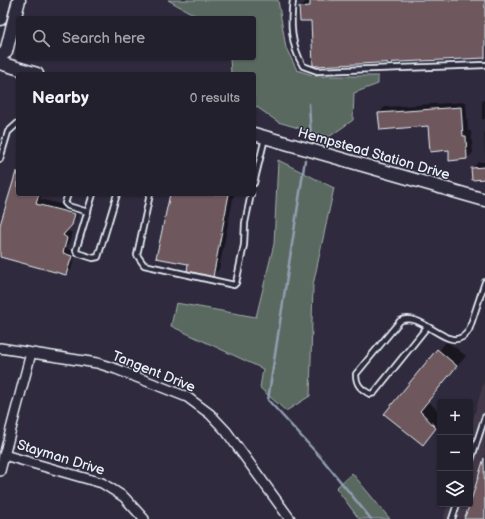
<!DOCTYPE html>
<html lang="en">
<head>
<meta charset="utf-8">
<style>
	body { margin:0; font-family:"Balsamiq Sans",sans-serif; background:#2f2d3a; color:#f1f3f6 }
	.controls { position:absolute; right:12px; bottom:12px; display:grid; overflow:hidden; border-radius:4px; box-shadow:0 1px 3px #0004 }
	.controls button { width:36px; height:36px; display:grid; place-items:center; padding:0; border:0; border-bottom:1px solid #403e4a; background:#23202e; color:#f1f3f6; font:20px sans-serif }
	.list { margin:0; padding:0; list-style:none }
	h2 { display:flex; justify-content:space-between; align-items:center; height:52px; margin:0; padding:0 16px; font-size:17px }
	h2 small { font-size:13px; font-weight:400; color:#a3a3aa }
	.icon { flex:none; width:22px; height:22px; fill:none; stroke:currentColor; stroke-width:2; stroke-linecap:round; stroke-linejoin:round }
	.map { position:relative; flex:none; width:485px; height:519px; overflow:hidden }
	.search { position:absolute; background:#23202e; box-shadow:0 1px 3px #0004; left:16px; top:16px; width:240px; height:44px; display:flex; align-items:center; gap:10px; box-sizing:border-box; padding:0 14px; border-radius:4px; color:#a3a3aa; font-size:15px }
	.panel { position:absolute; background:#23202e; box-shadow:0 1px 3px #0004; left:16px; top:72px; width:240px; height:124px; border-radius:4px }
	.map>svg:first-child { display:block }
</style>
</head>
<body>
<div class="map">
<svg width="485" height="519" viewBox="0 0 485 519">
	<rect width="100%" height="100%" fill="#2f2a3d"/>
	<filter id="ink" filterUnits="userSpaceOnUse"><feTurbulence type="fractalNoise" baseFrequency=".025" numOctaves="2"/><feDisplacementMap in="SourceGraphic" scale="8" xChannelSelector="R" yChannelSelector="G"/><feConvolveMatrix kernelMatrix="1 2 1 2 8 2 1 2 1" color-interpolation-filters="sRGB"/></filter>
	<g filter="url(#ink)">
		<path fill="#423847" d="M485 378V519H443L448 504H470V429Z"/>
		<g fill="#5a6960" stroke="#a1adac">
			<path d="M168 0H278L286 48 297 70 315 76H378V84L354 93 353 120 329 137 278 122 254 105V74H231L230 58H254V18H200Z"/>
			<path d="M278 160 334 188 313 285 310 396 286 411 260 388 263 369 171 326 176 303 256 317 274 244Z"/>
			<path d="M352 473 390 519H359L336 488Z"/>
		</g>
		<g fill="#0007">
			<path d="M311 0H485V57L312 20 300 7 307 1Z"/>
			<path d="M485 99V119H482V102Z"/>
			<path d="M466 102 468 131H471L473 153 467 158 450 149 429 125 379 113 385 107Z"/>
			<path d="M485 132V156L484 134Z"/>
			<path d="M478 162H485V178L472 169Z"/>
			<path d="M18 170V194H42L40 199 79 209 76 219 67 230 72 233 67 249 76 252 71 270 66 274 0 255V229Z"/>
			<path d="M171 194H234L219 269 213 275 189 263Z"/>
			<path d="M447 341 466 356 428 401 440 413V424L423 443 386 414Z"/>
			<path d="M485 458V519H468L465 518Z"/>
		</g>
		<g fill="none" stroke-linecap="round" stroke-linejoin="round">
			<g stroke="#909eb1" stroke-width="2.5">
				<path d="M309 104 311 138"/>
				<path d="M305 160 268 400 323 460 371 519"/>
			</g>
		</g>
		<g fill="#6e595d" stroke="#e8f1f8">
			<path d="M310 0H485V58L315 66H313L311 21H300L299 7 310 6Z"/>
			<path d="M461 107 463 136H466L467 159 449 161V150L430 152 428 126 380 130 378 113Z"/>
			<path d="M485 167V179L472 180 471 168Z"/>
			<path d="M16 172H18V194H39L36 204 75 214 72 225 63 235 67 238 63 253 72 256 66 275 0 257V225Z"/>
			<path d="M170 194H229L213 277 187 271 188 264 156 258Z"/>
			<path d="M437 349 457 366 420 411 436 428 423 445 384 414Z"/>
			<path d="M484 458 485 519H464L470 504Z"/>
		</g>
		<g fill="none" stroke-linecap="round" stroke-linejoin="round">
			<g stroke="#e8f1f8" stroke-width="8">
				<g id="lane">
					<path d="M293 0C290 24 291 45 303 66L317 71 485 65"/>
					<path d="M0 159 8 132 18 123"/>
					<path d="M254 183 265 138"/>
					<path d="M68 194 65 203 68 206 88 212"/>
					<path d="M93 194 76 250 77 253 93 258 98 257 117 194"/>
					<path d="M150 194 137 255 144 265 234 285 236 283 244 245 245 223 251 194"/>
					<path d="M427 327 374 393 370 394C361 389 356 385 356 374L400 321C423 309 451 359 469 330L485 282"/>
					<path d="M470 463 485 417"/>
					<path d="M452 519 457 504"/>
				</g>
			</g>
			<g stroke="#e8f1f8" stroke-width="12">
				<g id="street">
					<path d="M0 348 97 363 116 369 187 397 210 414 226 431 290 519"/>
					<path d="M4 455 102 483 124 497 144 519"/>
					<path d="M0 471 31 353"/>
				</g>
			</g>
			<g stroke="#e8f1f8" stroke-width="15">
				<g id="secondary">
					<path d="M0 19 5 0"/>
					<path d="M0 56 6 52 19 0"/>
					<path d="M0 63 37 74"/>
					<path d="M254 134 485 200"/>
				</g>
			</g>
			<use href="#lane" stroke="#2f2a3d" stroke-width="4.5"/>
			<use href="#street" stroke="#2f2a3d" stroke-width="9"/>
			<use href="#secondary" stroke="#2f2a3d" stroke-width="12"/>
		</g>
	</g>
	<g text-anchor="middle" stroke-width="3" stroke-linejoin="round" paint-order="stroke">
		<g font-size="14" fill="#e8f1f8" stroke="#2f2a3d">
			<text transform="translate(374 153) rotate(16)" y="5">Hempstead Station Drive</text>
			<text transform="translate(154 371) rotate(22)" y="5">Tangent Drive</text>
			<text transform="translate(61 457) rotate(17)" y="5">Stayman Drive</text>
		</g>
	</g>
</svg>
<div class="controls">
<button>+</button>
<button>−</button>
<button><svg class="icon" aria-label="layers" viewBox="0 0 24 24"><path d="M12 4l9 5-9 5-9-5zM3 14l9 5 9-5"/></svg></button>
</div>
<div class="search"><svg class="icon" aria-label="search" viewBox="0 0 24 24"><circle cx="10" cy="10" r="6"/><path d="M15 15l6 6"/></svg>Search here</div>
<section class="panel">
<h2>Nearby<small>0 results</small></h2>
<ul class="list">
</ul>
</section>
</div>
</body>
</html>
